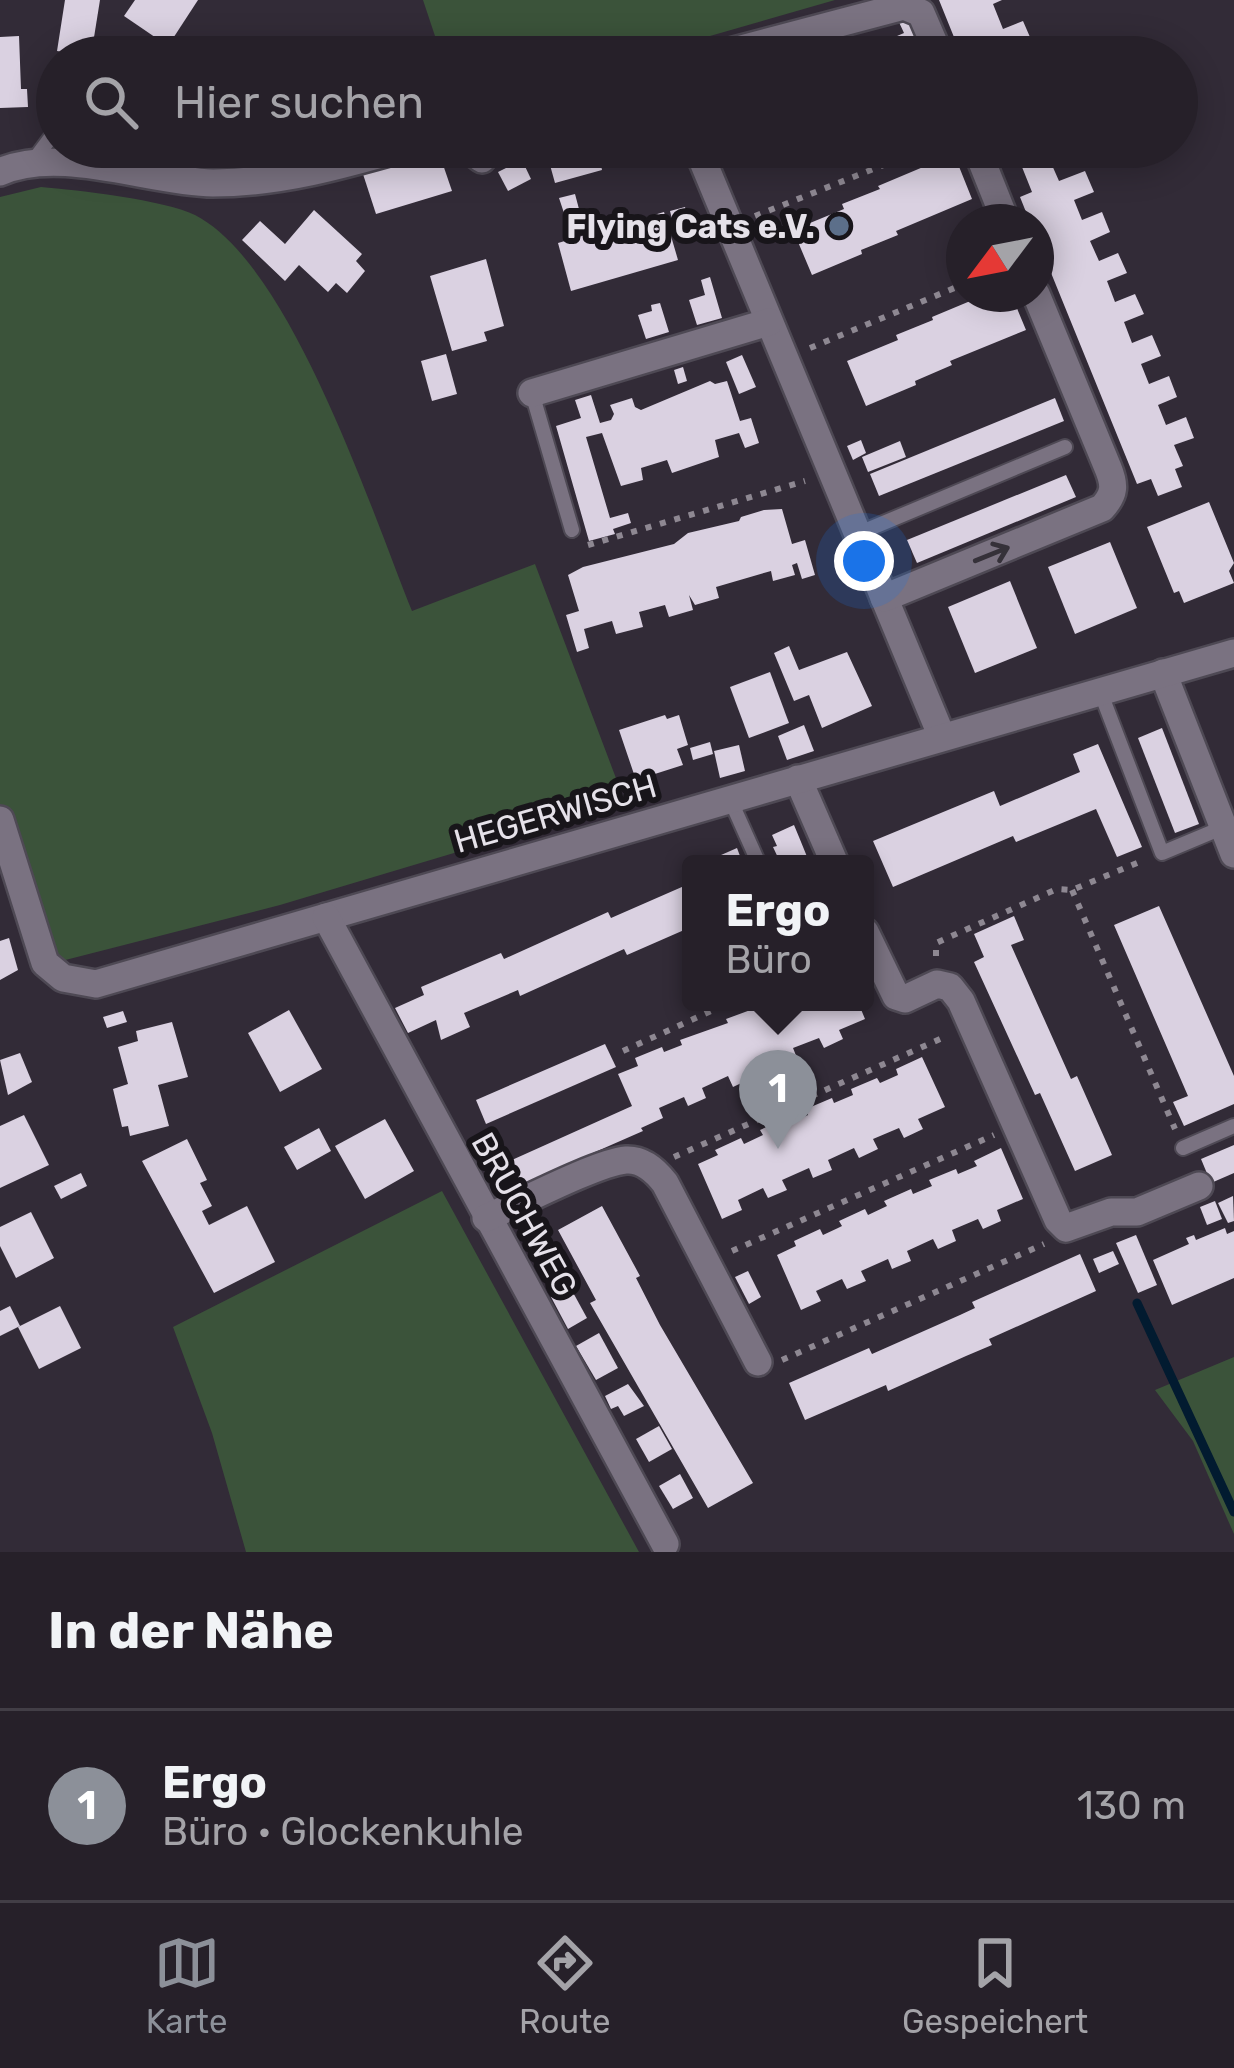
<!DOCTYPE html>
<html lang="de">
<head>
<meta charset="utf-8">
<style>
	body { margin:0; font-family:Rubik,sans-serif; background:#2e2831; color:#f1f3f6 }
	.compass { position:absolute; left:946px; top:204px; width:108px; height:108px; border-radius:50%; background:#262029; box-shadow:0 6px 30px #0003; rotate:238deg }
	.you { position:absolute; left:864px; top:561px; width:42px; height:42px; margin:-30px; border:9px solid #fff; border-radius:50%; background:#1a73e8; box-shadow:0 0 0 18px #1a73e833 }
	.badge { display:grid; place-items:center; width:78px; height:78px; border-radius:50%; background:#8c9099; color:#fff; font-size:39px; font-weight:700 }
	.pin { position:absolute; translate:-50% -99px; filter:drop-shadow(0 3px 6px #0008) }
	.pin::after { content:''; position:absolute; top:63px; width:42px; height:36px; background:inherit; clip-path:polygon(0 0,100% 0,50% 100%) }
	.popup { position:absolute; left:682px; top:855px; width:192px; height:156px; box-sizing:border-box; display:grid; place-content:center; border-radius:12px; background:#262029; filter:drop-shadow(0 3px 9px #0005); font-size:39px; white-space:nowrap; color:#a4a3a8 }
	.popup b { font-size:45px; color:#f1f3f6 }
	.popup::after { content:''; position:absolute; left:50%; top:100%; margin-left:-24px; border:24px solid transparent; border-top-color:#262029 }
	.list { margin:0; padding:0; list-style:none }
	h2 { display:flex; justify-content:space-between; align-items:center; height:156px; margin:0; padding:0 48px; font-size:51px }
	h2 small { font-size:39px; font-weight:400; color:#a4a3a8 }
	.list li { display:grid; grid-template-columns:78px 1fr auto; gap:36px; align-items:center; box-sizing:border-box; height:192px; padding:0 48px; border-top:3px solid #423e46 }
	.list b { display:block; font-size:45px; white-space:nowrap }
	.list p { margin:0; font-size:39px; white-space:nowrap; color:#a4a3a8 }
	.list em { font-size:39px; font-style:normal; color:#a4a3a8 }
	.icon { flex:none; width:66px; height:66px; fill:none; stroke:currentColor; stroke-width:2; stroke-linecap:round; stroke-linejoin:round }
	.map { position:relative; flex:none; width:1234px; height:1552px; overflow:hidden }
	.search { position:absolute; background:#262029; box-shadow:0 6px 30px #0003; left:36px; right:36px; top:36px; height:132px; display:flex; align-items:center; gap:30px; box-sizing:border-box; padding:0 42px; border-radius:66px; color:#a4a3a8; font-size:45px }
	.sheet { height:348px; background:#262029 }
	nav { display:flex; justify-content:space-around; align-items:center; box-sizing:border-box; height:168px; border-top:3px solid #423e46; background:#262029; font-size:33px; color:#a4a3a8 }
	nav a { display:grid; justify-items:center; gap:6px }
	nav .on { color:#8c9099 }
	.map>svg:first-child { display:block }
</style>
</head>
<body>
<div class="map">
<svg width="1234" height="1552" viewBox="0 0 1234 1552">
	<rect width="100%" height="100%" fill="#322b37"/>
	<g fill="#3b533a">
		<path d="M423 0H835L637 57H442Z"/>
		<path d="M41 187C78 190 164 200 195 215 291 264 371 510 412 611L535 564 625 802 280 905 38 967 0 826V197Z"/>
		<path d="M442 1191 639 1552H246L212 1433 173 1327Z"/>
		<path d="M1234 1357V1534L1193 1441 1155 1390Z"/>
	</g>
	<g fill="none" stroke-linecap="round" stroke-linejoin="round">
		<path stroke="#021b30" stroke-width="9" d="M1137 1303 1234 1512"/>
	</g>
	<g fill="#dad1e1">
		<path d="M65 0H100L91 56 57 51Z"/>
		<path d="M135 0H198L168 46 124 16Z"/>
		<path d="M939 0H1002L993 4 1003 29 1023 21 1033 44 1013 52 1015 57H962Z"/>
		<path d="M905 18 913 23 925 51 913 57H848L904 33 898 20Z"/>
		<path d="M19 36 21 89H27L28 107 0 108V37Z"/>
		<path d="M378 39 383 57H342L340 49Z"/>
		<path d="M156 147H272V172L155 159Z"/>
		<path d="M437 147 452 191 376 214 362 171Z"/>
		<path d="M490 147H528V148L494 159Z"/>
		<path d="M545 147H611L614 161 601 165 602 170 555 183Z"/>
		<path d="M1014 147H1044L1059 181 1085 171 1094 192 1074 200 1082 220 1102 212 1110 232 1090 241 1099 261 1118 253 1127 273 1107 281 1115 302 1135 294 1144 314 1124 322 1132 343 1152 335 1161 356 1141 364 1149 384 1169 376 1177 397 1158 405 1166 425 1186 417 1194 438 1174 445 1183 466 1175 469 1182 487 1158 496 1151 479 1137 484 1036 236V222H1030L1020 197 1032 192Z"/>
		<path d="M954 154 972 199 896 231 898 235 861 250 862 254 812 275 793 230 844 209 842 204 880 189 878 186Z"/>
		<path d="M522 160 531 179 508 191 498 172Z"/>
		<path d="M575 194 579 209 564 213 559 198Z"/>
		<path d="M685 207 688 219 673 223 670 211Z"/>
		<path d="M314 210 362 254 356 261 365 271 347 293 336 283 328 292 299 265 285 281 242 240 260 221 285 244Z"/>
		<path d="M664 212 678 260 571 291 558 243Z"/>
		<path d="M486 259 504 326 484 332 487 341 452 351 430 276Z"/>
		<path d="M710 277 722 318 697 325 689 300 705 295 701 280Z"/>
		<path d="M987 294H1011L1026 330 950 361 952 365 915 381 916 385 866 406 847 361 898 340 896 335 933 320 932 317Z"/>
		<path d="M660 303 669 332 646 339 638 315 652 311 651 305Z"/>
		<path d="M446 354 457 394 432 401 421 361Z"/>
		<path d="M742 355 756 387 739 394 726 362Z"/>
		<path d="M683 367 687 381 678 384 674 370Z"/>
		<path d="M710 381 715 384 727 381 740 421 751 418 759 443 745 448 739 433 715 440 719 457 672 473 667 460 641 468 643 480 621 486 602 433 586 437 610 518 628 513 631 523 613 529 615 534 589 541 556 426 581 418 575 400 591 395 600 423 611 420 614 414 610 405 632 398 635 407 641 410Z"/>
		<path d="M1055 398 1064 421 879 496 870 474Z"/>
		<path d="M861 440 866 453 853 460 847 446Z"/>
		<path d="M900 441 906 457 868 472 862 457Z"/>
		<path d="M1066 475 1076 497 917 563 907 540Z"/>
		<path d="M1209 502 1234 563 1229 571 1234 583 1184 603 1179 591 1174 593 1147 527Z"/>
		<path d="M782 509 792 544 805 540 815 575 802 579 797 563 792 565 795 575 773 581 771 571 716 587 719 598 695 605 689 595 693 610 669 617 665 605 639 612 643 627 616 634 612 621 584 629 589 648 577 652 566 615 579 611 568 575 583 567 674 544 688 533 739 521 741 517 764 510Z"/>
		<path d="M1110 542 1137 608 1075 634 1048 567Z"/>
		<path d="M1010 581 1037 648 975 673 948 607Z"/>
		<path d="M789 646 799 670 847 652 872 706 822 728 809 695 794 701 774 653Z"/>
		<path d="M770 672 789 723 749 738 730 687Z"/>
		<path d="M665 715 667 719 679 715 688 745 677 749 683 765 636 780 619 730Z"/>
		<path d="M804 725 814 751 787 760 778 736Z"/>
		<path d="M1162 728 1199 824 1175 833 1138 738Z"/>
		<path d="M710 742 713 754 693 760 690 748Z"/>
		<path d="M1098 744 1142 847 1117 857 1096 809 1016 842 1013 836 893 887 873 841 994 791 1000 806 1080 772 1073 754Z"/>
		<path d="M739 745 745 771 720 778 714 751Z"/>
		<path d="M794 825 799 837 810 864H781L773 847 777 846 772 835Z"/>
		<path d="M737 848 743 864H715L712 859Z"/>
		<path d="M691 883V927L627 955 624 949 520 996 518 990 464 1013 470 1027 441 1040 436 1020 408 1033 395 1008 424 995 421 987 501 953 504 959 608 912 611 918Z"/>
		<path d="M1159 906 1234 1076V1104L1184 1126 1173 1102 1188 1096 1114 925Z"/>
		<path d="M1014 916 1024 940 1011 945 1071 1079 1077 1076 1112 1155 1075 1171 1040 1093 1035 1095 974 962 984 957 974 934Z"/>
		<path d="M9 938 18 970 0 980V941Z"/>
		<path d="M772 1002H858L865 1019 839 1030 843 1039 824 1048 819 1038 793 1048 797 1058 778 1067 774 1056 747 1068 752 1078 733 1087 728 1076 702 1088 706 1098 688 1106 684 1097 659 1108 663 1118 641 1128 643 1131 513 1188 503 1164 632 1106 618 1074 638 1066 635 1058 662 1047 664 1052 682 1045 680 1040 728 1023 726 1019Z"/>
		<path d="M289 1010 322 1069 280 1092 248 1033Z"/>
		<path d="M123 1011 127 1022 107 1028 103 1017Z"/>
		<path d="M172 1022 188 1077 158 1085 169 1126 130 1136 128 1126 122 1127 113 1089 128 1084 118 1047 138 1041 136 1031Z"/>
		<path d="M605 1044 616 1067 486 1124 476 1100Z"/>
		<path d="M20 1053 32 1082 8 1095 0 1060Z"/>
		<path d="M922 1057 945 1107 918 1119 923 1129 904 1138 899 1128 873 1139 878 1149 859 1158 854 1148 828 1160 832 1170 813 1178 809 1168 782 1180 787 1190 768 1198 763 1188 738 1200 742 1210 722 1219 698 1164 718 1155 715 1150 741 1138 744 1144 763 1135 760 1130 787 1118 789 1124 808 1115 806 1109 832 1098 834 1103 853 1095 851 1089 877 1078 880 1083 898 1075 896 1069Z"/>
		<path d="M24 1115 49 1165 0 1188V1126Z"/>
		<path d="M385 1119 414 1171 365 1199 335 1146Z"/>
		<path d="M319 1128 331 1151 297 1170 284 1147Z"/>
		<path d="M187 1139 207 1180 200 1183 212 1206 202 1211 209 1225 247 1206 275 1262 214 1293 142 1161Z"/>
		<path d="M1234 1145V1173L1211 1183 1201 1159Z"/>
		<path d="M1001 1148 1023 1199 997 1210 1001 1221 983 1229 978 1219 952 1230 956 1241 938 1249 933 1239 907 1251 911 1261 892 1269 888 1259 861 1271 866 1281 847 1289 842 1279 816 1291 821 1301 801 1310 777 1255 796 1246 794 1241 820 1229 823 1235 838 1228 842 1226 839 1221 865 1209 868 1215 887 1206 884 1201 911 1189 913 1194 932 1186 929 1180 956 1169 958 1174 977 1166 974 1161Z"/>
		<path d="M81 1173 87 1186 61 1199 54 1186Z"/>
		<path d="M1233 1196 1234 1221 1228 1223 1218 1203Z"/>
		<path d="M1215 1201 1222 1219 1207 1225 1200 1207Z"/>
		<path d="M602 1206 640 1276 636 1278 660 1325 753 1483 708 1508 590 1303 596 1300 558 1230Z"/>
		<path d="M31 1212 54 1258 16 1278 0 1246V1227Z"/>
		<path d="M1225 1228 1227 1234 1234 1231V1278L1172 1305 1153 1260 1189 1244 1186 1238 1194 1235 1196 1240Z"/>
		<path d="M1136 1235 1157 1285 1138 1293 1116 1243Z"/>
		<path d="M550 1248 564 1272 548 1282 534 1257Z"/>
		<path d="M1113 1251 1119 1264 1099 1273 1093 1259Z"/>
		<path d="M1080 1254 1096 1291 989 1339 992 1345 966 1356 888 1391 886 1385 805 1420 789 1383 869 1348 872 1354 960 1315 975 1308 972 1302Z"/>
		<path d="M748 1271 761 1297 749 1304 735 1277Z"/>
		<path d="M570 1287 587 1318 568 1329 551 1297Z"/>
		<path d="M10 1306 20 1326 0 1336V1311Z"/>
		<path d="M60 1306 81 1348 39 1369 18 1327Z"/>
		<path d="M599 1333 618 1368 596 1380 576 1346Z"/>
		<path d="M628 1384 644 1406 624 1416 618 1406 611 1409 605 1396Z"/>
		<path d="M659 1426 672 1449 649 1462 636 1439Z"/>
		<path d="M680 1474 693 1498 673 1509 659 1486Z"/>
	</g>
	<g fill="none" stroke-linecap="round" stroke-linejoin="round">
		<g stroke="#4e4954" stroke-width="18">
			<g id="service">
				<path d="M31 164 57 129"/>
				<path d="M532 393 572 530"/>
				<path d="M857 534 1065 447"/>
				<path d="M1100 691 1162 853 1224 827"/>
				<path d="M730 799 759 864"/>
				<path d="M1183 1148 1234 1126"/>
			</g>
		</g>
		<g stroke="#4e4954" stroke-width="32">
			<g id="minor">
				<path d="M711 57 904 6 921 13 940 57"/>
				<path d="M466 147 482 159"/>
				<path d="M697 147 942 737"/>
				<path d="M976 147 1006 222"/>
				<path d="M0 172C59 145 150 182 213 183 280 183 343 165 406 147"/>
				<path d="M532 393 769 322"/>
				<path d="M884 598 1102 508C1115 494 1115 485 1108 468L1036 294"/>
				<path d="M1163 673 1234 854"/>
				<path d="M798 779 835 864"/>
				<path d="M0 820 45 963 63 978 96 984 1234 653"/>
				<path d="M326 917 665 1544"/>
				<path d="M865 932 896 996 905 999 937 984 950 987 961 1001 1058 1220 1066 1228 1111 1212H1137L1199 1186"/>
				<path d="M486 1218C516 1205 598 1162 626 1160 642 1159 655 1170 665 1183L758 1362"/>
			</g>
		</g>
		<g stroke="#8e8892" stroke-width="6" stroke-dasharray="6 9" stroke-linecap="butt">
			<path d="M291 57 333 46"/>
			<path d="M755 216 929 147"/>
			<path d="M810 348 964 284"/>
			<path d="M588 545 805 481"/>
			<path d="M1072 890 1175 1129"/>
			<path d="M936 956V943L1057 889 1072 890 1144 860"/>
			<path d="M623 1051 731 1002"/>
			<path d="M674 1157 947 1036"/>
			<path d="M732 1251 994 1135"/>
			<path d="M782 1360 1044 1244"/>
		</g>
		<use href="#service" stroke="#7a7281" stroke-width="14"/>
		<use href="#minor" stroke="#7a7281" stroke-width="27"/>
	</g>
	<defs><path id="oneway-shaft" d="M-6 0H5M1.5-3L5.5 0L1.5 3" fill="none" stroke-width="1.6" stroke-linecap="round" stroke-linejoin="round" transform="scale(3)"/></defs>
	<use stroke="#353139" href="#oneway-shaft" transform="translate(992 554) rotate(-22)"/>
	<circle fill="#5c6f8a" stroke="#18151a" stroke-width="4.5" cx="839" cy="226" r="12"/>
	<g text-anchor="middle" stroke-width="12" stroke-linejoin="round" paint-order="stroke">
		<g font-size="33" font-weight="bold" fill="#e5e1e9" stroke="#18151a" text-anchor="end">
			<text x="815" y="238">Flying Cats e.V.</text>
		</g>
		<g font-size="33" fill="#e5e1e9" stroke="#18151a">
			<text transform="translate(555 813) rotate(-16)" y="12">HEGERWISCH</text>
			<text transform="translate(525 1214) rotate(61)" y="12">BRUCHWEG</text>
		</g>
	</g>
</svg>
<svg class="compass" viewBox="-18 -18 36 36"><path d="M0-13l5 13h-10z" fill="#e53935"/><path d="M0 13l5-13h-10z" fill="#a4a3a8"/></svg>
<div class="you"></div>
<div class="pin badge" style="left:778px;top:1149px">1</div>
<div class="popup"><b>Ergo</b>Büro</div>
<div class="search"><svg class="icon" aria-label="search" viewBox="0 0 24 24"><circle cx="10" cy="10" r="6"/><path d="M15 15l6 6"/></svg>Hier suchen</div>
</div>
<section class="sheet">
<h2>In der Nähe<small></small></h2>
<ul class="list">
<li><span class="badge">1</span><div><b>Ergo</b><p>Büro · Glockenkuhle</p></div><em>130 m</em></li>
</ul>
</section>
<nav>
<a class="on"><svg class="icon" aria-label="map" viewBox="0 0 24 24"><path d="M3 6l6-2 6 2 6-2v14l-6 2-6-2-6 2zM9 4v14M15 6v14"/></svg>Karte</a>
<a><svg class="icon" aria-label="directions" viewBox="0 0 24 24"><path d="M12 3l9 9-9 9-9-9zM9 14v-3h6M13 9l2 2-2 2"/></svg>Route</a>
<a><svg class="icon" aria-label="saved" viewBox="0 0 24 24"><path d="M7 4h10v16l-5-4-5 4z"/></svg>Gespeichert</a>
</nav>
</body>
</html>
